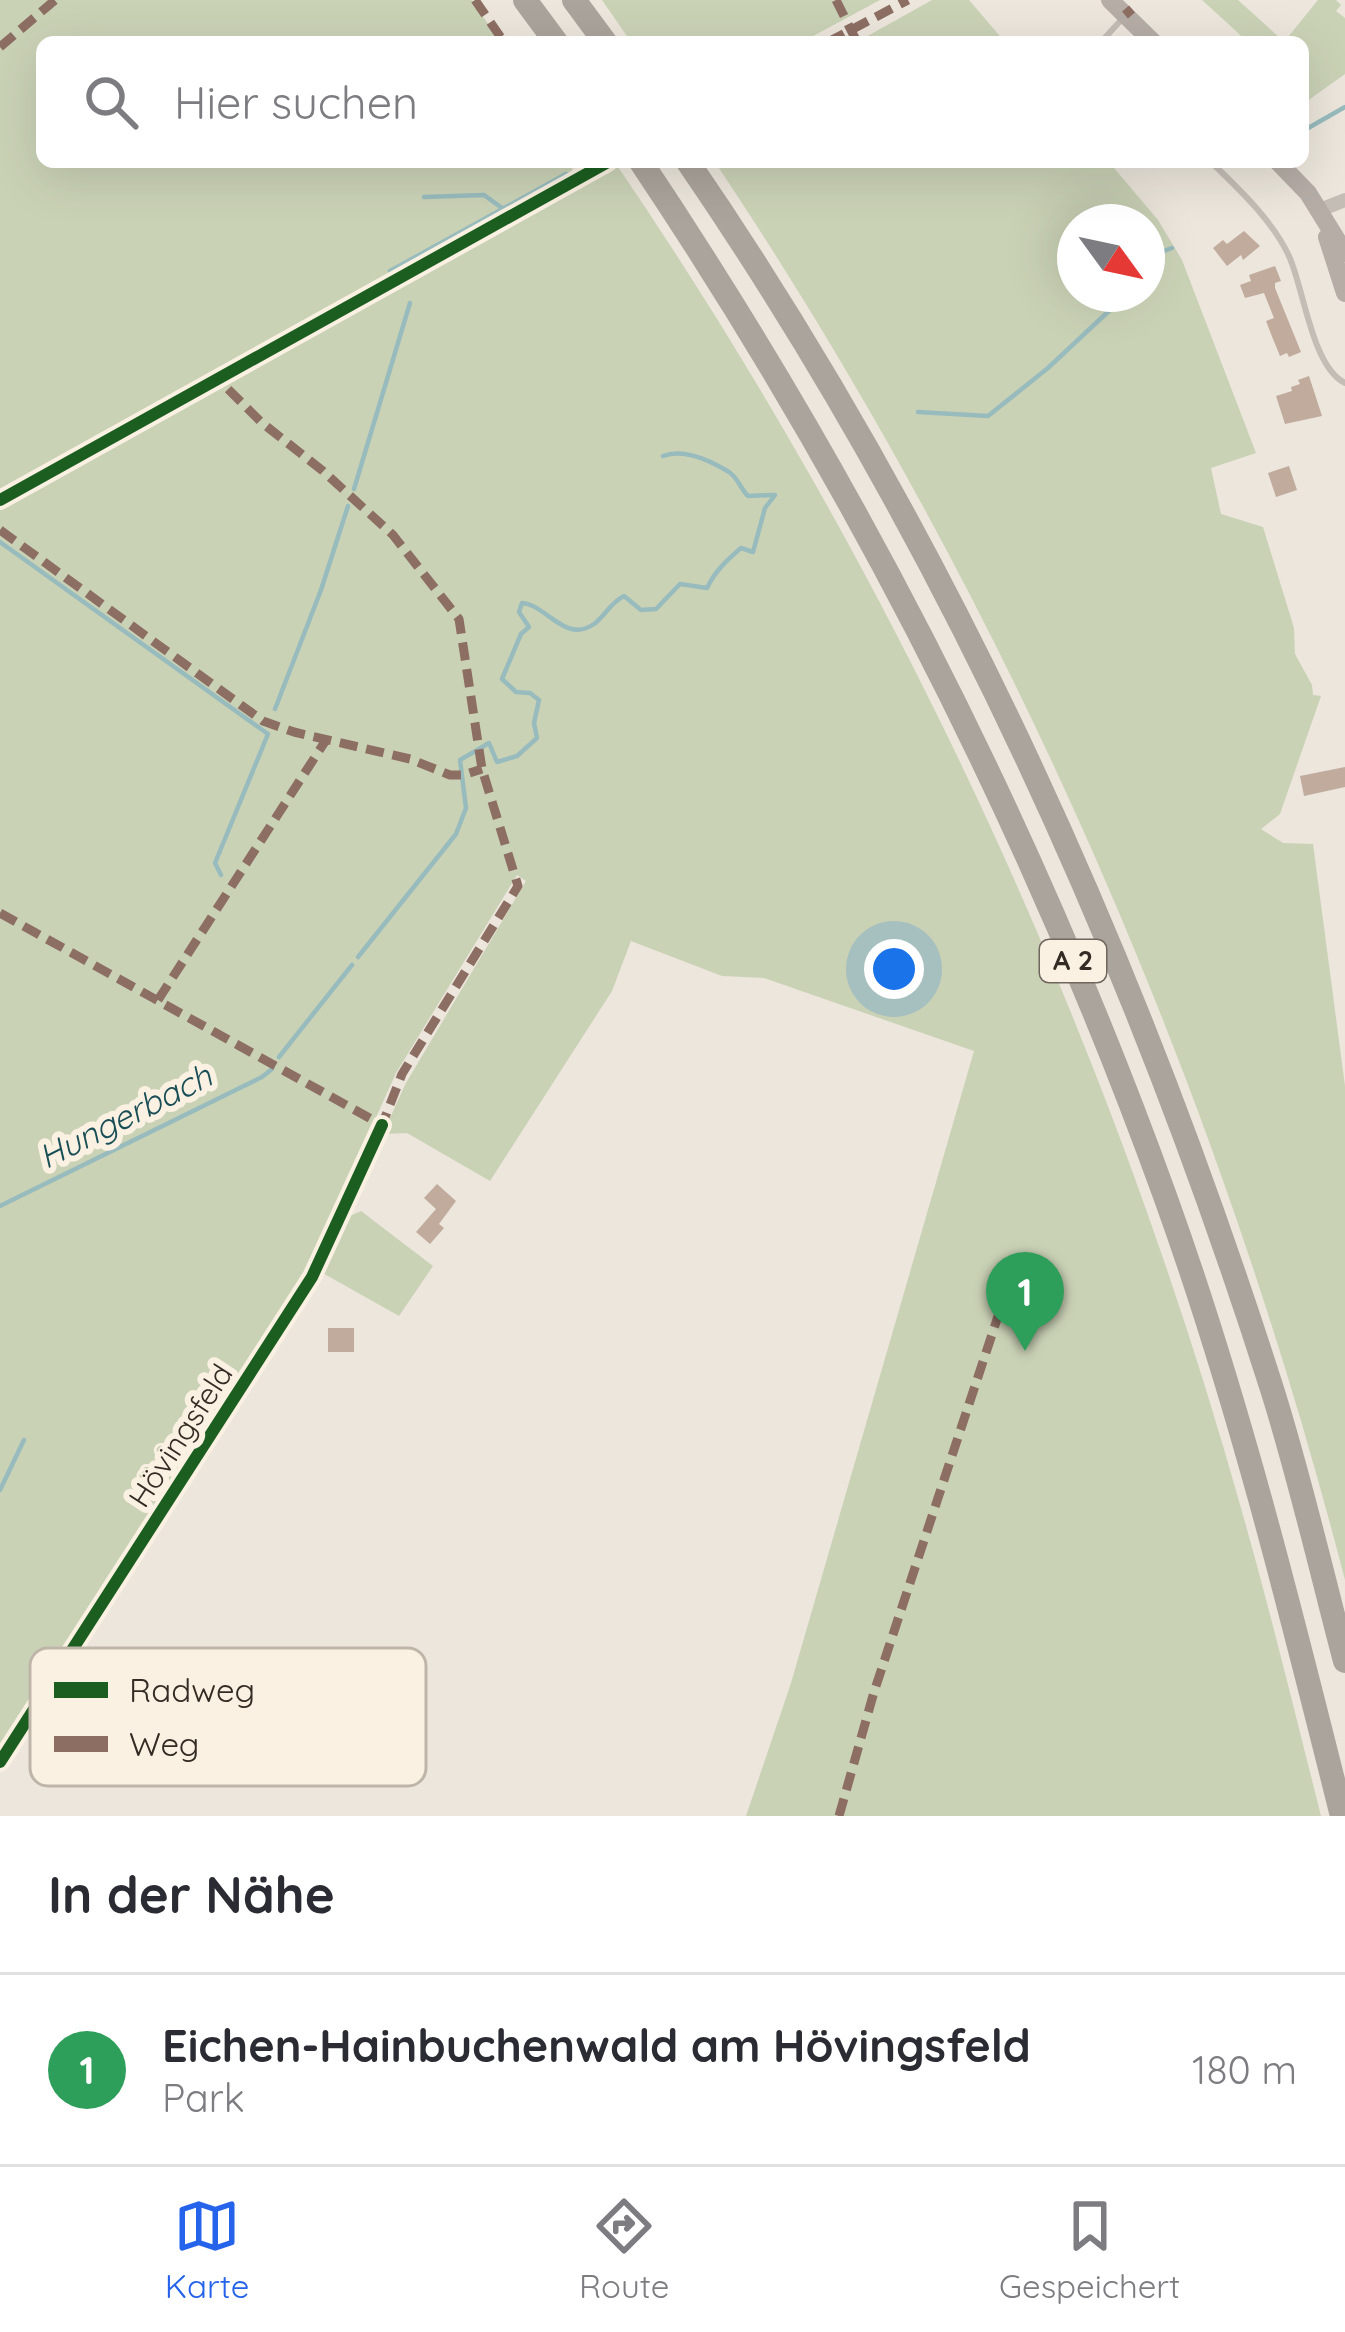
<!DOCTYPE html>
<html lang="de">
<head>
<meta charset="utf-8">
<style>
	body { margin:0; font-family:Quicksand,sans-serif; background:#f2f2f3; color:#2b2b33 }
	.compass { position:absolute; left:1057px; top:204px; width:108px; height:108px; border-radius:50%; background:#fff; box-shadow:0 12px 48px #0002; rotate:123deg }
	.you { position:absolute; left:894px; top:969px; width:42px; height:42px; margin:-30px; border:9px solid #fff; border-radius:50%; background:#1a73e8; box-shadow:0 0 0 18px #1a73e833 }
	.badge { display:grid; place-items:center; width:78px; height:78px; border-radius:50%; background:#2563eb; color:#fff; font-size:39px; font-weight:700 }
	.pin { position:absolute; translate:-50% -99px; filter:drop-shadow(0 3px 6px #0008) }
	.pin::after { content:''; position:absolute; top:63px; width:42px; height:36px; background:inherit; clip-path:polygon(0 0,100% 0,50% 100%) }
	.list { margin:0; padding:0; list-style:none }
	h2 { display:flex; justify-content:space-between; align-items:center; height:156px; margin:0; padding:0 48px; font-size:51px }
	h2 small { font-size:39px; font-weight:400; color:#7c7c81 }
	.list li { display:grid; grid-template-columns:78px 1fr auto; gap:36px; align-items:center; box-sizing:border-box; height:192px; padding:0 48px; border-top:3px solid #e1e1e2 }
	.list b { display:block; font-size:45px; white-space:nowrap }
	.list p { margin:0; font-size:39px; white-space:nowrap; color:#7c7c81 }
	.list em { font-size:39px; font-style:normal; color:#7c7c81 }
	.icon { flex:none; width:66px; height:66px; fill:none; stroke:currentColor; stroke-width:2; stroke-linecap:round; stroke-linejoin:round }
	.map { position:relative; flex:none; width:1345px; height:1816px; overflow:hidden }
	.search { position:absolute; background:#fff; box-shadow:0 12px 48px #0002; left:36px; right:36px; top:36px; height:132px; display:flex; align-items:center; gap:30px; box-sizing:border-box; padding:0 42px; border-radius:18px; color:#7c7c81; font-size:45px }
	.sheet { height:348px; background:#fff }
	nav { display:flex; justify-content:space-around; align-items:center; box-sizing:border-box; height:168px; border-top:3px solid #e1e1e2; background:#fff; font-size:33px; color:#7c7c81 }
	nav a { display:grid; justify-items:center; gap:6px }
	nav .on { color:#2563eb }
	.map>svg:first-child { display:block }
</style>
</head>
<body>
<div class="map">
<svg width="1345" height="1816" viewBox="0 0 1345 1816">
	<rect width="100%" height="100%" fill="#ece6dc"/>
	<g fill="#cad2b6" fill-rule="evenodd">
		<path d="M0 0H472L500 42H42V162H571L573 177 579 186 616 164C895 573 1107 1031 1241 1508 1270 1610 1295 1713 1321 1816H746L791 1683 974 1051 764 978 722 976 631 941 612 991 490 1181 407 1133 386 1134 378 1144 406 1083 526 881 517 875 396 1073 306 1273 0 1753Z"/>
		<path d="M602 0H880L802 42H631Z"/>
		<path d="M932 0H969L1005 42H857Z"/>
		<path d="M1202 0H1238L1280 38 1277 42H1248Z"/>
		<path d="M1318 0H1336L1341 5 1336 11 1345 18V74L1303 104V42H1284Z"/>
		<path d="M715 162H1109L1158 220 1182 260 1256 453 1211 468 1221 514 1263 527 1294 628 1295 654 1312 685 1313 695 1321 696 1280 814 1261 829 1283 843 1313 844 1345 1086V1580C1215 1077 1004 595 715 162ZM1075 222H1147V294H1075Z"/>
		<path d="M361 1211 433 1266 399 1316 319 1271 350 1216Z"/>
	</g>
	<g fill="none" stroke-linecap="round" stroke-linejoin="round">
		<g stroke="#98bbbd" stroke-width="4.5">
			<path d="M1303 131 1345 107"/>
			<path d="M424 197 484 195 502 208"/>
			<path d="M1147 266 1156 254 1172 248"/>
			<path d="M390 271 566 174"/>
			<path d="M918 412 988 416 1048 368 1127 294"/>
			<path d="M663 456C684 448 711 461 729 472 738 478 740 488 748 496L772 495"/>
			<path d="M354 489 410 303"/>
			<path d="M0 542 268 734 215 863 221 875"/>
			<path d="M275 709 321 590 348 506"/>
			<path d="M358 957 456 834 466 808 460 760 489 743 497 762 517 756 537 738 534 723 539 700 530 693 516 692 502 679 521 634 529 627 519 612 522 603C547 605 565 644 594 624 606 615 610 603 624 596L641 610 656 609 680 584 707 588C715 571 727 560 741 548L753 552 765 508 775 495"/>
			<path d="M279 1057 352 965"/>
			<path d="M0 1206 262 1077 272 1069"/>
			<path d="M0 1490 24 1440"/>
		</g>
	</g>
	<g fill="#c1ab9d">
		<path d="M1244 231 1260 246 1243 260 1241 255 1227 266 1213 248 1223 240 1227 244Z"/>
		<path d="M1275 266 1281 281 1275 283V288L1301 352 1289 357 1287 353 1280 356 1273 339 1266 321 1274 318 1264 293 1245 298 1240 285 1251 281 1249 275Z"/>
		<path d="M1309 376 1322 416 1285 424 1276 396 1292 391 1291 387 1300 384 1298 380Z"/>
		<path d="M1289 466 1297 490 1276 497 1268 473Z"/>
		<path d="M1345 767V787L1304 796 1300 776Z"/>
		<path d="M437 1184 456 1201 439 1224 444 1228 430 1244 416 1232 436 1209 424 1198Z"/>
		<rect x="328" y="1328" width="26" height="24"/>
	</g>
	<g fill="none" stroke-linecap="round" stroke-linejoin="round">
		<g stroke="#c4bdb6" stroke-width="6">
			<path d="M1101 42 1123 18"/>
			<path d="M1211 162C1239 189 1273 221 1289 256 1304 289 1312 367 1345 383"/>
		</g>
		<g stroke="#c4bdb6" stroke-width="14">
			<path d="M1320 210 1345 200"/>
			<path d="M0 1762 312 1277 382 1125"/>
		</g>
		<g stroke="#b5ada6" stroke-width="18">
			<path d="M1110 0 1153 42"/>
			<path d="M1278 162 1308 193 1345 253"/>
			<path d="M1327 237 1345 293"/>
		</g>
		<g stroke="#aaa49c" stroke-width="24">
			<path d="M525 0 556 42"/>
			<path d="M574 0 605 42"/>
			<path d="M641 162C857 485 1033 831 1165 1196 1238 1398 1290 1608 1342 1816"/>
			<path d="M688 162C945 537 1134 956 1272 1389 1300 1478 1321 1570 1345 1661"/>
		</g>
		<g stroke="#8d6e63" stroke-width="9" stroke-dasharray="18 9" stroke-linecap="butt">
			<path d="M475 0 504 42"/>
			<path d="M836 0 857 42"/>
			<path d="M1125 15 1132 9"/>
			<path d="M828 42 908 0"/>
			<path d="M0 47 55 0"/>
			<path d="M0 530 263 721 294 732 410 759 450 775H463L482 769"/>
			<path d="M0 913 382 1125 402 1074 518 886 482 769 459 619 393 535 323 471 261 422 218 379"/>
			<path d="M158 1000 326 740"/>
			<path d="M839 1816 874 1692 1005 1295"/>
		</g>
		<g stroke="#faf1e2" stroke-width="20">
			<g id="cycleway">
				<path d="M0 500 608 162"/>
				<path d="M0 1762 312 1277 382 1125"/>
			</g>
		</g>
		<use href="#cycleway" stroke="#1b5e20" stroke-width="12"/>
	</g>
	<g text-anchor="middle" stroke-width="12" stroke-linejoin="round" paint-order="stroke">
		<rect fill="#faf1e2" stroke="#6f665e" stroke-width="3" x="1040" y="940" width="66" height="42" rx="9"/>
		<g font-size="27" font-weight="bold" fill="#342b25">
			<text x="1073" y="970">A 2</text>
		</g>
		<g font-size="30" fill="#342b25" stroke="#faf1e2">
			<text transform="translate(181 1436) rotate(-57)" y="10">Hövingsfeld</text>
		</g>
		<g font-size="33" font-style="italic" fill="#194e57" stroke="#faf1e2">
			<text transform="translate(125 1116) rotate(-27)" y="12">Hungerbach</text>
		</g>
	</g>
	<rect x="30" y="1648" width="396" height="138" rx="18" fill="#faf1e2" stroke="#bfb6a9" stroke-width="3"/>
	<rect x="54" y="1682" width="54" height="16" fill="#1b5e20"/>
	<rect x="54" y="1736" width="54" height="16" fill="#8d6e63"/>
	<g font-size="33" fill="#342b25">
		<text x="129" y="1702">Radweg</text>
		<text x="129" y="1756">Weg</text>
	</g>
</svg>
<svg class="compass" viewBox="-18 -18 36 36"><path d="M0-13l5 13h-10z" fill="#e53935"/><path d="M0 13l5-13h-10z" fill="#7c7c81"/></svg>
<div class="you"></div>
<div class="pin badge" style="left:1025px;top:1351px;background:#2e9e5b">1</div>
<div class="search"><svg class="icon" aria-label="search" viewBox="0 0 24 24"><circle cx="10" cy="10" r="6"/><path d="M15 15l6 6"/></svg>Hier suchen</div>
</div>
<section class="sheet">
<h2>In der Nähe<small></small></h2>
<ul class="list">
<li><span class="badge" style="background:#2e9e5b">1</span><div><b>Eichen-Hainbuchenwald am Hövingsfeld</b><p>Park</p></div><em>180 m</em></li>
</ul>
</section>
<nav>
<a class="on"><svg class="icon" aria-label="map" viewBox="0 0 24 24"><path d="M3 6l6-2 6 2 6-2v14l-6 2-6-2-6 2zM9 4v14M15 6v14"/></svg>Karte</a>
<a><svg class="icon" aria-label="directions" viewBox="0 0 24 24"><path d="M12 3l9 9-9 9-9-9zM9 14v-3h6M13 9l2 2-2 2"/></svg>Route</a>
<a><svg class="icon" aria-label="saved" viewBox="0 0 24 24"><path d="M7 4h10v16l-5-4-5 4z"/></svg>Gespeichert</a>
</nav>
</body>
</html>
